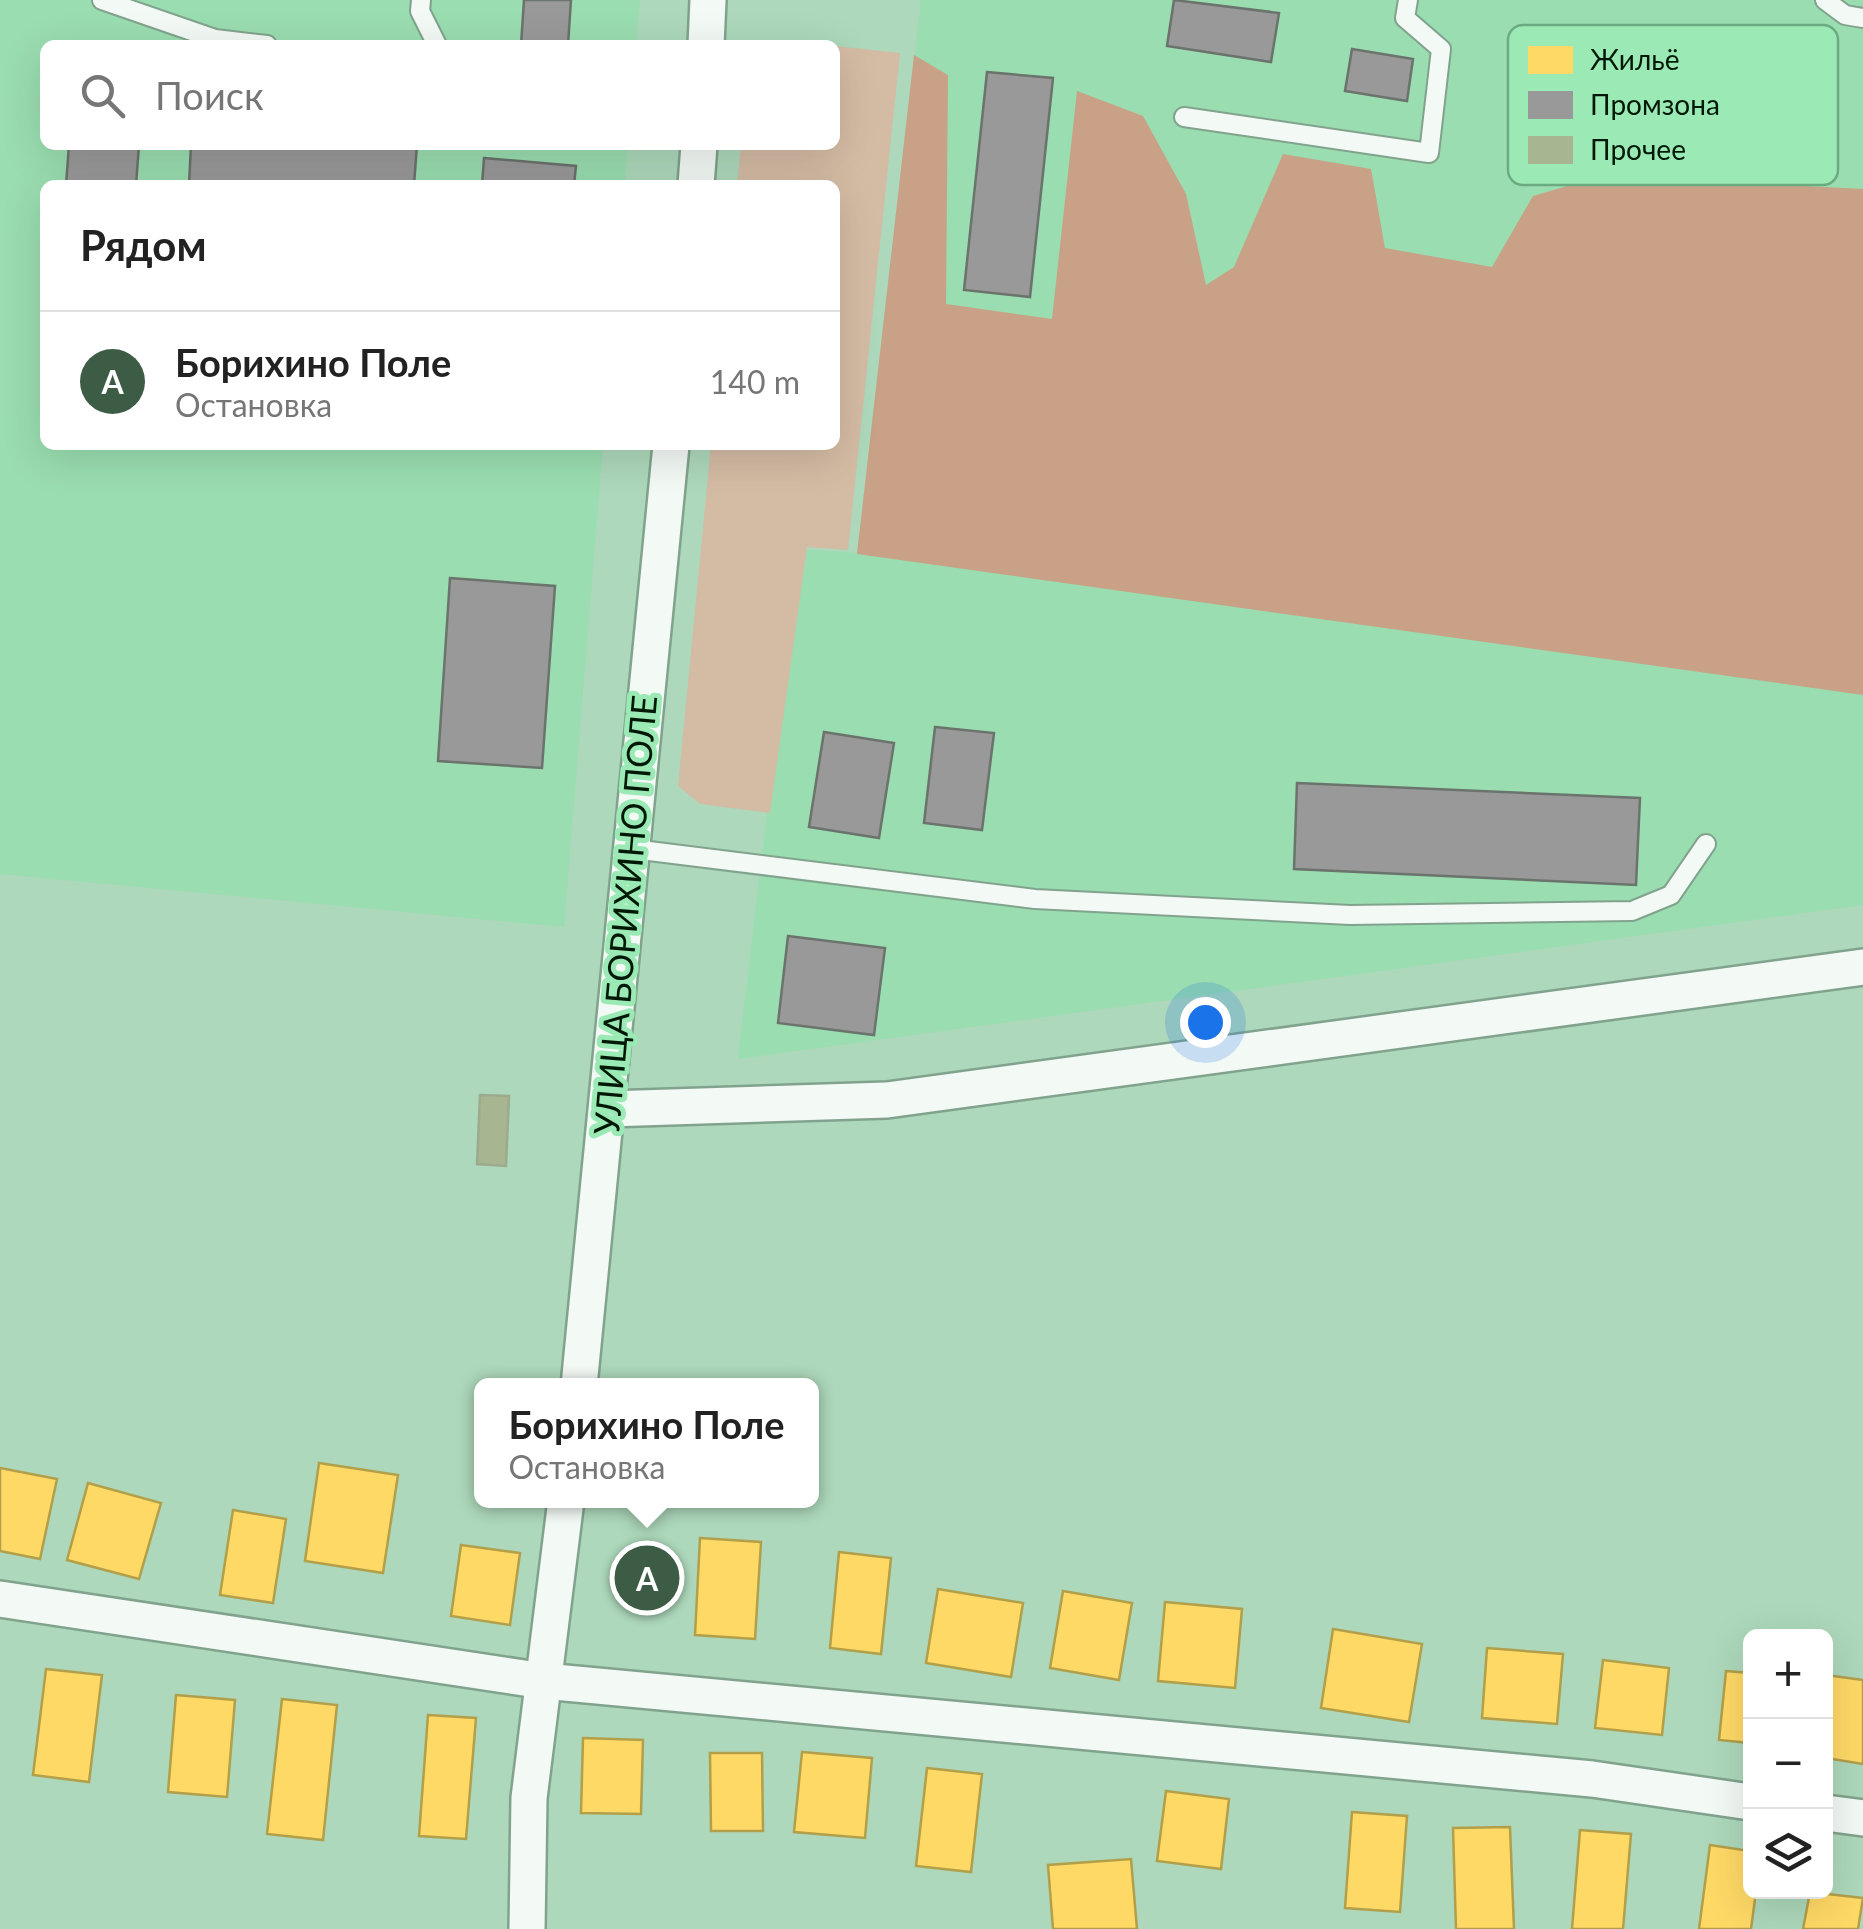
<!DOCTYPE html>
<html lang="ru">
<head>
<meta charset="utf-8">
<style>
	body { margin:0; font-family:Lato,sans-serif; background:#f6f6f6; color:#222 }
	.controls { position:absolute; right:30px; bottom:30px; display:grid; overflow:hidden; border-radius:15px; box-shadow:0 10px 40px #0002 }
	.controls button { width:90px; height:90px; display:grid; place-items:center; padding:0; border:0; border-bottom:2px solid #e0e0e0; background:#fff; color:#222; font:50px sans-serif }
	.you { position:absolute; left:1205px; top:1022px; width:35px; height:35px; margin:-25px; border:8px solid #fff; border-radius:50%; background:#1a73e8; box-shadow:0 0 0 15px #1a73e833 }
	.badge { display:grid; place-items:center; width:65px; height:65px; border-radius:50%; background:#3d5c46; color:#fff; font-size:32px; font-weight:700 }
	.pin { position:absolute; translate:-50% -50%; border:5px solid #fff; box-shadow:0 2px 10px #0006 }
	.popup { position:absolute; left:474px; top:1378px; width:345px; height:130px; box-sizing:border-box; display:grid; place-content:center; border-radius:15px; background:#fff; filter:drop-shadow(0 2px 8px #0005); font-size:32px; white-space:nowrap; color:#767676 }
	.popup b { font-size:38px; color:#222 }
	.popup::after { content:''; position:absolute; left:50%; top:100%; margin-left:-20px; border:20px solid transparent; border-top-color:#fff }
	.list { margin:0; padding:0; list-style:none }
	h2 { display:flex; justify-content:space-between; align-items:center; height:130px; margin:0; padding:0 40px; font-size:42px }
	h2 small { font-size:32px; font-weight:400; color:#767676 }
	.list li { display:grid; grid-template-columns:65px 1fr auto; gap:30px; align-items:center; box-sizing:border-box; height:140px; padding:0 40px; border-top:2px solid #e0e0e0 }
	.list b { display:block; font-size:38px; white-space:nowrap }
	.list p { margin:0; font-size:32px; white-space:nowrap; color:#767676 }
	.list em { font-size:32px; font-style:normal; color:#767676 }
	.icon { flex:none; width:55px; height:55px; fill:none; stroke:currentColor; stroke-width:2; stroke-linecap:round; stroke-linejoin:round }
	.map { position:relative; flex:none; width:1863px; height:1929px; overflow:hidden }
	.search { position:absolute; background:#fff; box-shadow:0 10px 40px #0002; left:40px; top:40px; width:800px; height:110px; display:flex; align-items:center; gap:25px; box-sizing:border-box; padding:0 35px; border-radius:15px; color:#767676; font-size:38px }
	.panel { position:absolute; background:#fff; box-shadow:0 10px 40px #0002; left:40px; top:180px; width:800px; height:270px; border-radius:15px }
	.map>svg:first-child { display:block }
</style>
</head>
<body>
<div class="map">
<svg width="1863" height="1929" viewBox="0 0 1863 1929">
	<rect width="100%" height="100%" fill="#add8bb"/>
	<g fill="#9addb0">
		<path d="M0 0H640L636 45H45V145H628L625 185H45V445H603L564 927 0 874Z"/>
		<path d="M921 0H1863V905L738 1059 798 549 857 553Z"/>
	</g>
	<path fill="#d4bba4" d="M835 46 900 53 848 550 807 547 770 813 700 804 678 786 711 445H835V185H737L741 145H835Z"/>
	<path fill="#c9a186" d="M914 55 948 75 946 304 1052 319 1077 91 1143 116 1186 194 1206 285 1234 267 1283 154 1371 169 1385 248 1492 267 1533 196 1636 166 1785 185 1863 189V695L857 554Z"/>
	<g fill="#ffd966" stroke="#b29f4a" stroke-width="2.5">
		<path d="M319 1463 398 1475 383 1573 305 1561Z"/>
		<path d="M0 1468 57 1479 40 1559 0 1551Z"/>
		<path d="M88 1483 161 1503 139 1579 67 1560Z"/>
		<path d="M233 1510 286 1519 273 1603 220 1595Z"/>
		<path d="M700 1538 761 1542 755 1639 695 1635Z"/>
		<path d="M461 1545 520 1553 510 1625 451 1616Z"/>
		<path d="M839 1552 891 1558 881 1654 830 1648Z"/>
		<path d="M938 1589 1023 1603 1011 1677 926 1663Z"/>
		<path d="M1063 1591 1132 1603 1119 1680 1050 1668Z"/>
		<path d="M1165 1602 1242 1609 1235 1688 1158 1681Z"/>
		<path d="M1333 1629 1422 1644 1409 1722 1321 1708Z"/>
		<path d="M1487 1648 1563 1654 1557 1724 1482 1718Z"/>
		<path d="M1603 1660 1669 1668 1662 1735 1595 1728Z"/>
		<path d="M46 1669 102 1675 89 1782 33 1775Z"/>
		<path d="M1726 1671 1750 1673V1743L1719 1740Z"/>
		<path d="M1826 1675 1863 1680V1764L1826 1758Z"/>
		<path d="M176 1695 235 1700 227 1797 168 1792Z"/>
		<path d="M282 1699 337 1705 323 1840 267 1834Z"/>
		<path d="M428 1715 476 1718 466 1839 419 1836Z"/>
		<path d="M583 1738 643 1740 641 1814 581 1813Z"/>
		<path d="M802 1752 872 1758 865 1838 794 1832Z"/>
		<path d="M710 1753H762L763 1831H711Z"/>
		<path d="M927 1768 982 1774 971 1872 916 1866Z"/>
		<path d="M1166 1791 1229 1799 1221 1869 1157 1861Z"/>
		<path d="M1352 1812 1407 1816 1400 1912 1345 1908Z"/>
		<path d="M1510 1827 1514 1929H1456L1453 1828Z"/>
		<path d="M1580 1830 1631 1834 1623 1929H1572Z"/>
		<path d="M1710 1845 1750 1851V1892H1756L1751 1929H1699Z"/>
		<path d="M1131 1859 1137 1929H1053L1048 1865Z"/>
		<path d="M1810 1892 1863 1898 1858 1929H1803Z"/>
	</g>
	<g fill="#999" stroke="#6b736d" stroke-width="2.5">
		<path d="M524 0H571L568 45H521Z"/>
		<path d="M1174 0 1279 13 1271 62 1167 46Z"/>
		<path d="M1352 49 1413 59 1407 101 1345 91Z"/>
		<path d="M987 72 1053 78 1030 297 964 290Z"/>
		<path d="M69 145H139L136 185H66Z"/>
		<path d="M191 145H417L414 185H189Z"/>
		<path d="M484 158 576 166 574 185H482Z"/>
		<path d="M450 578 555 586 542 768 438 761Z"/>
		<path d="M935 727 994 733 982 830 924 823Z"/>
		<path d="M824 732 894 743 879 838 809 827Z"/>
		<path d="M1297 783 1640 798 1636 885 1294 869Z"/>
		<path d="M788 936 885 948 874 1035 778 1023Z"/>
	</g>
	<path fill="#a8b591" stroke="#9cab8e" stroke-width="2.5" d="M480 1095 509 1096 506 1166 477 1164Z"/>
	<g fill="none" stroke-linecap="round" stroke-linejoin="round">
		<g stroke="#81a38d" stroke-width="22">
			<g id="service">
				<path d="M102 0 215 39 267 45"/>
				<path d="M421 0 420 11 437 45"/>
				<path d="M1825 0 1845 15 1863 18"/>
				<path d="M1184 117 1429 153 1441 49 1405 18 1408 0"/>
				<path d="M633 849 1035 899 1350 915 1632 911 1671 895 1706 844"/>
			</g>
		</g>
		<g stroke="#81a38d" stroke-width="40">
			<g id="minor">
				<path d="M706 45 708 0"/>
				<path d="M696 185 699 145"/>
				<path d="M608 1109 887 1100 1863 967"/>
				<path d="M579 1386 671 445"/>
				<path d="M0 1599 544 1681 1592 1779 1750 1802"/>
				<path d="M1826 1813 1863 1818"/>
				<path d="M527 1929 529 1798 566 1500"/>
			</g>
		</g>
		<use href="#service" stroke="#f3f9f5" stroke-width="18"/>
		<use href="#minor" stroke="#f3f9f5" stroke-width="35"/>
	</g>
	<g text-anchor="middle" stroke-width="10" stroke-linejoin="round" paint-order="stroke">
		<g font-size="35" fill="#001907" stroke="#9beab5">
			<text transform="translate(626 915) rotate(-85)" y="12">УЛИЦА БОРИХИНО ПОЛЕ</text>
		</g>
	</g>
	<rect x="1508" y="25" width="330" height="160" rx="15" fill="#9beab5" stroke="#6cab81" stroke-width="2.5"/>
	<rect x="1528" y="46" width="45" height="28" fill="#ffd966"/>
	<rect x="1528" y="91" width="45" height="28" fill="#999"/>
	<rect x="1528" y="136" width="45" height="28" fill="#a8b591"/>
	<g font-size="28" fill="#001907">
		<text x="1590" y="70">Жильё</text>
		<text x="1590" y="115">Промзона</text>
		<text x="1590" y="160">Прочее</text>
	</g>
</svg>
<div class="controls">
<button>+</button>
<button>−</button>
<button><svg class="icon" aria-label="layers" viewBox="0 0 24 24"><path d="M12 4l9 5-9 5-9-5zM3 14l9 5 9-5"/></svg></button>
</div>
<div class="you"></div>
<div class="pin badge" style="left:647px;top:1578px">A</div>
<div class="popup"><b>Борихино Поле</b>Остановка</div>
<div class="search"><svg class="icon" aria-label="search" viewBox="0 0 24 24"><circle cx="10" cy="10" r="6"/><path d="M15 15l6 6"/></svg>Поиск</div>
<section class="panel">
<h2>Рядом<small></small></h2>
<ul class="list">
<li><span class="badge">A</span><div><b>Борихино Поле</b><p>Остановка</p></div><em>140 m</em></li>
</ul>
</section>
</div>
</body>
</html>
